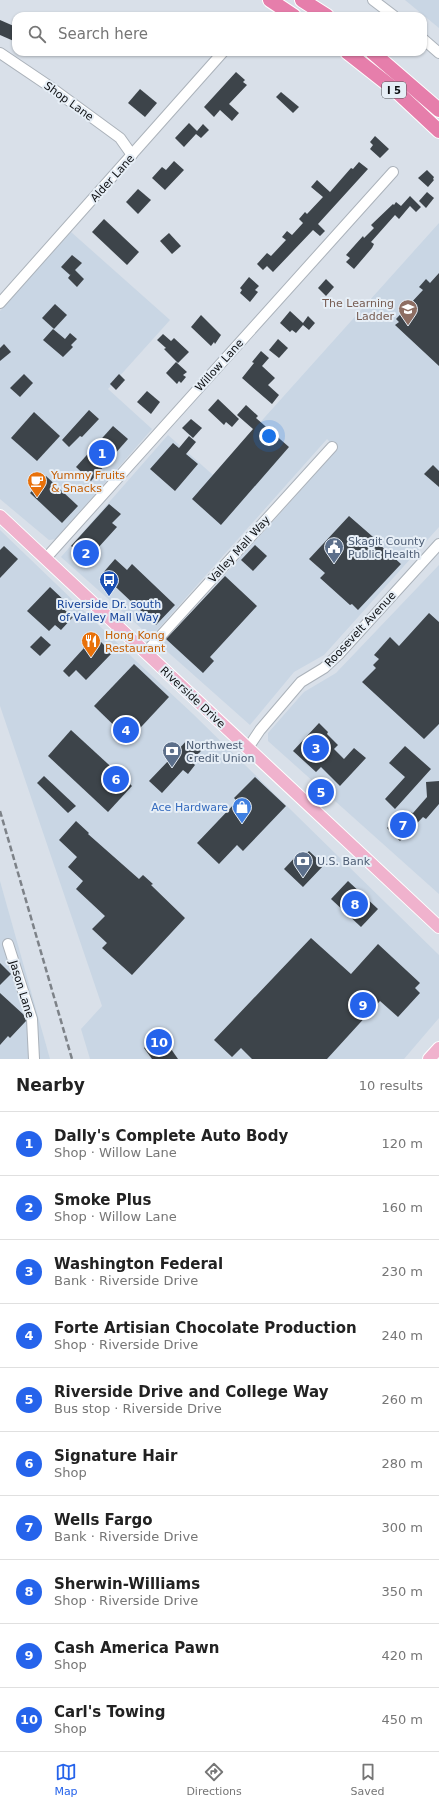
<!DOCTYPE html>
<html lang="en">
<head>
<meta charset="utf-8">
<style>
	body { margin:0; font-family:"DejaVu Sans",sans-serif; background:#f6f6f6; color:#222 }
	.you { position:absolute; left:269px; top:436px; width:14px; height:14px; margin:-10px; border:3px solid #fff; border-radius:50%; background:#1a73e8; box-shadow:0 0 0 6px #1a73e833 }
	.badge { display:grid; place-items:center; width:26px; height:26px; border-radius:50%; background:#2563eb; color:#fff; font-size:13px; font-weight:700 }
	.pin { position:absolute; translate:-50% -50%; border:2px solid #fff; box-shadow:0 1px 4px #0006 }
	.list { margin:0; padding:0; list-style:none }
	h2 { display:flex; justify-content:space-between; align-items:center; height:52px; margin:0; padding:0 16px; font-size:17px }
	h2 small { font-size:13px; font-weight:400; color:#767676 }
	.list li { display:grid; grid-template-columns:26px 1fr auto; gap:12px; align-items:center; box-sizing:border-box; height:64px; padding:0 16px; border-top:1px solid #e0e0e0 }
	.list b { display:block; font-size:15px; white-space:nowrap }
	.list p { margin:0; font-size:13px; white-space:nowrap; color:#767676 }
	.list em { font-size:13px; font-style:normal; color:#767676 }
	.icon { flex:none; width:22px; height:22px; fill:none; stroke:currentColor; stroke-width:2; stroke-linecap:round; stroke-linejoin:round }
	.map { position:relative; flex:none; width:439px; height:1059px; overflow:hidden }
	.search { position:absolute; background:#fff; box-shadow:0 1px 3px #0004; left:12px; right:12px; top:12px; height:44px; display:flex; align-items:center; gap:10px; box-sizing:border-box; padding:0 14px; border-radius:12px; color:#767676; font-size:15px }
	.sheet { height:692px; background:#fff }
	nav { display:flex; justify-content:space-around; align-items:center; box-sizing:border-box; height:56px; border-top:1px solid #e0e0e0; background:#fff; font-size:11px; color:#767676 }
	nav a { display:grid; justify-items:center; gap:2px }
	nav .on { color:#2563eb }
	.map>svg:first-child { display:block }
</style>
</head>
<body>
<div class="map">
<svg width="439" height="1059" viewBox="0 0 439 1059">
	<rect width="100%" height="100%" fill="#d9e0e9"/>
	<g fill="#c9d6e4">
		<path d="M405 0H439V28Z"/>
		<path d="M439 223V527L324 655 294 672 250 725 161 646 337 450 327 439 151 637 61 557 168 435 213 475Z"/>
		<path d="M71 232 170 320 108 389 152 429 56 539 49 540 0 499V311Z"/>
		<path d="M0 530 135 660 193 714 439 955V1018L404 1059H90L81 1029 102 1006 0 706Z"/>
		<path d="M439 565V894L268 741V733L304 692 336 673Z"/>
		<path d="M0 881 50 1059H0Z"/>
	</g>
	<g fill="#3d444a">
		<path d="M0 20 16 27V42L0 35Z"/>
		<path d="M236 72 245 80 243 82 247 85 229 104 239 113 232 121 220 110 214 117 204 107Z"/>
		<path d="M140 89 157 103 145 117 128 103Z"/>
		<path d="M281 92 299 107 293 113 276 97Z"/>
		<path d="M189 123 197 131 203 124 209 130 201 138 196 134 184 147 175 138Z"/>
		<path d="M375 136 389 149 380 158 370 149 373 145 370 142Z"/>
		<path d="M174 161 184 170 165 190 152 178 162 167 166 170Z"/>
		<path d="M359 162 368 169 318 224 325 231 320 236 313 230 273 272 267 266 263 270 257 264 267 253 271 256 286 240 282 237 287 231 292 235 303 223 299 219 305 212 307 214 323 197 311 187 317 180 330 192 351 168 353 169Z"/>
		<path d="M427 170 434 177 433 179 434 180 428 187 418 178Z"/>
		<path d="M138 189 151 200 138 214 126 202Z"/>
		<path d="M427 192 434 198 426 208 419 201Z"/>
		<path d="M410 196 421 207 416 212 410 206 399 219 395 215 371 242 374 244 372 248 354 269 346 262 350 258 346 255 363 236 364 238 374 228 371 225 393 204 394 205 396 202 401 206Z"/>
		<path d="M104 219 139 252 127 265 92 232Z"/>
		<path d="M169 233 181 246 172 254 160 241Z"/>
		<path d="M72 255 82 263 75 270 84 279 77 287 68 278 71 274 70 275 61 267Z"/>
		<path d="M439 273V366L395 325 399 322 396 319 423 290 419 287 426 279 430 283Z"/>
		<path d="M249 277 259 286 255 290 258 292 250 302 240 293 242 290 240 288Z"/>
		<path d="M326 279 334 287 326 296 318 288Z"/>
		<path d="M55 304 67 315 54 329 42 318Z"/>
		<path d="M290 311 303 323 308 316 315 323 309 330 303 325 296 333 292 330 290 332 280 323Z"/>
		<path d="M201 315 221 335 215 344 214 342 211 346 191 327Z"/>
		<path d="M53 329 65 339 70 333 77 339 71 345 73 347 63 357 43 340Z"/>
		<path d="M163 334 171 341 174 338 189 352 178 363 164 349 166 348 157 340Z"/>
		<path d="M278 339 288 348 279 358 269 350Z"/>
		<path d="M4 344 11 352 0 361V348Z"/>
		<path d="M261 351 269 358 262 366 275 378 268 385 279 395 272 404 242 378 254 363 252 362Z"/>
		<path d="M176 362 187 372 183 375 186 377 181 383 179 381 177 384 166 373Z"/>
		<path d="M24 374 33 383 20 397 10 388Z"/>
		<path d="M119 374 125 380 116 390 110 384Z"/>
		<path d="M147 391 160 402 151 414 137 402Z"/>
		<path d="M218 399 239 419 232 427 226 422 224 425 208 410Z"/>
		<path d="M246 405 258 416 256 418 289 447 221 525 192 499 253 429 237 415Z"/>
		<path d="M89 410 99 419 82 437 80 436 69 447 62 440Z"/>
		<path d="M34 412 60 436 37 461 11 438Z"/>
		<path d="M191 419 202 428 193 438 182 428Z"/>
		<path d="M113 426 128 439 91 481 76 467Z"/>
		<path d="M189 436 196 442 186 454 198 464 175 491 150 469 173 443 179 448Z"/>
		<path d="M433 465 439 471V487L424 474Z"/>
		<path d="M46 476 78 506 62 523 30 493Z"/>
		<path d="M109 504 121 514 112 523 117 527 87 560 71 546Z"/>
		<path d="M349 516 380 543 379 544 401 564 358 610 352 604 350 605 320 578 325 573 309 559Z"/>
		<path d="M255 545 267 556 253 571 241 560Z"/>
		<path d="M4 546 18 559 0 578V550Z"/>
		<path d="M115 559 127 570 132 564 175 605 156 625 102 574Z"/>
		<path d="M225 576 257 606 210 657 214 661 203 673 166 639Z"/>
		<path d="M50 587 66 602 61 607 73 617 61 630 55 625 49 631 27 611Z"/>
		<path d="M429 613 439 622V724L424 739 362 682 376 668 373 665 379 659 374 655 390 637 399 646Z"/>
		<path d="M41 636 51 645 40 656 30 647Z"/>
		<path d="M95 636 112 653 86 680 76 670 69 677 63 671 84 648 83 647Z"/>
		<path d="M134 664 169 697 129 740 94 706Z"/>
		<path d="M319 723 328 732 327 734 338 745 334 749 344 759 354 748 366 758 340 786 321 767 316 772 293 751Z"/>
		<path d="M71 730 132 786 108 812 48 756Z"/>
		<path d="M188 739 201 751 191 761 195 765 188 774 183 770 162 793 149 781 170 759 166 755 173 747 177 751Z"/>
		<path d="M405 746 431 769 395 809 385 799 405 777 389 763Z"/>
		<path d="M44 776 76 806 68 813 37 783Z"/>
		<path d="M255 777 286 806 243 851 237 845 219 864 197 843 237 801 234 798Z"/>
		<path d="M439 781V804L426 819 423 817 400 841 387 828 404 810 413 813 427 797 426 782Z"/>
		<path d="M76 821 89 833 88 834 139 879 143 875 153 884 151 885 185 918 132 975 102 948 107 943 92 929 105 916 76 889 83 881 68 867 77 857 59 840Z"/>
		<path d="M309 851 324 865 303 887 284 869 299 853 303 857Z"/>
		<path d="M348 881 378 909 361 927 331 899Z"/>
		<path d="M311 938 351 974 378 944 420 983 415 988 420 993 398 1017 380 1001 327 1059H252L241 1048 232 1057 214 1040Z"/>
		<path d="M0 963 11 974 0 985Z"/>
		<path d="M0 993 24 1015 26 1021 10 1038 8 1036 0 1045Z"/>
		<path d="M162 1036 178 1059H152L144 1048Z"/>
	</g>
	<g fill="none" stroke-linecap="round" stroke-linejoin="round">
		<g stroke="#abb2ba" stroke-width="12">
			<g id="minor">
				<path d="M373 0 394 16"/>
				<path d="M423 39 439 53"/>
				<path d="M0 53 49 86 120 138 132 155"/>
				<path d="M0 303 223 52"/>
				<path d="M46 558 393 172"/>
				<path d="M146 652 332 447"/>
				<path d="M248 748 260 730 301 682 324 668 340 653 439 544"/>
				<path d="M8 944 32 1019 34 1059"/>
			</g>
		</g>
		<g stroke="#fff" stroke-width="14">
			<g id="major">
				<path d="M0 516 439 927"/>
				<path d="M429 1059 439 1048"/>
			</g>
		</g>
		<g stroke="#fff" stroke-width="16">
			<g id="highway">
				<path d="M270 0 294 16"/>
				<path d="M302 0 327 16"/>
				<path d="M347 52 394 89 439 131"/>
				<path d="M372 52 439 110"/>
			</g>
		</g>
		<use href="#minor" stroke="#fff" stroke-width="10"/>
		<use href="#major" stroke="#f0b2cd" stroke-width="12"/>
		<use href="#highway" stroke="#e67eab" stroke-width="14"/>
		<path stroke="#7d8288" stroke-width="2.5" stroke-dasharray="6 3" stroke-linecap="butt" d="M0 811 72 1059"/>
	</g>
	<defs>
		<g id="school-pin" transform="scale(1)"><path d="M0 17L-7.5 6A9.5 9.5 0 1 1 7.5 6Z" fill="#8d6e63" stroke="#e6eef6"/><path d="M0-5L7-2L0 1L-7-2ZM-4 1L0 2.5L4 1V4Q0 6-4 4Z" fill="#fff"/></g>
		<g id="cafe-pin" transform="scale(1)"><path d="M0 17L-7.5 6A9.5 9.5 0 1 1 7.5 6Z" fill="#e8710a" stroke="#e6eef6"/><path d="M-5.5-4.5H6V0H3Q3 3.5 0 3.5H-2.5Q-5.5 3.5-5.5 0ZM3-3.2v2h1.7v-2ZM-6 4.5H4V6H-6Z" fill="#fff"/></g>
		<g id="civic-pin" transform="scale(1)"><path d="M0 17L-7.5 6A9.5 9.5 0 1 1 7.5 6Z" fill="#5c6f8a" stroke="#e6eef6"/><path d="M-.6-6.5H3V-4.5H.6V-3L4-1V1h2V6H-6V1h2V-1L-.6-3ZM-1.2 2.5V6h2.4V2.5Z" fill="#fff"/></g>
		<g id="bus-pin" transform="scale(1)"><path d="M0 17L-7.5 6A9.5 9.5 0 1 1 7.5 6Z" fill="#1a4fb4" stroke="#e6eef6"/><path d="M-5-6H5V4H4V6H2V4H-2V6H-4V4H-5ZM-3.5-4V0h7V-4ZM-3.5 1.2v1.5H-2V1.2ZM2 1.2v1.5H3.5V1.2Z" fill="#fff"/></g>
		<g id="restaurant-pin" transform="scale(1)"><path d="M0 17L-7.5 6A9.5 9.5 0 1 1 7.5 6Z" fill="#e8710a" stroke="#e6eef6"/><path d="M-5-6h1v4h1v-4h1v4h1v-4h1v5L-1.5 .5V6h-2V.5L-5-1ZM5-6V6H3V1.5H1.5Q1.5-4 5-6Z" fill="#fff"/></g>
		<g id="bank-pin" transform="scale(1)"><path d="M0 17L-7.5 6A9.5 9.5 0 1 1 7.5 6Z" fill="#5c6f8a" stroke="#e6eef6"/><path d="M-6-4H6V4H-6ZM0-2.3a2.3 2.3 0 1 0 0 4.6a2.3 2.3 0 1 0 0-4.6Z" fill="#fff"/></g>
		<g id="shop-pin" transform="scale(1)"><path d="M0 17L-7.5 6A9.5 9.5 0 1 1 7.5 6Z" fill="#3f7fe0" stroke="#e6eef6"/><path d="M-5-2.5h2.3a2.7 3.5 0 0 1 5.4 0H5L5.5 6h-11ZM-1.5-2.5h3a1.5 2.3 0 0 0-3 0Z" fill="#fff"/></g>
	</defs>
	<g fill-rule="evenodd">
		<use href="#school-pin" x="408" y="309"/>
		<use href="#cafe-pin" x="37" y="481"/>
		<use href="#civic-pin" x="334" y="547"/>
		<use href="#bus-pin" x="109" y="580"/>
		<use href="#restaurant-pin" x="91" y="641"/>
		<use href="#bank-pin" x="172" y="751"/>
		<use href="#shop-pin" x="242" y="807"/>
		<use href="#bank-pin" x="303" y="861"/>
	</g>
	<g text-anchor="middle" stroke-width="4" stroke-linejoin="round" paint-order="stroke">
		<rect fill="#e6eef6" stroke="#4e5256" stroke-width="1" x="382" y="82" width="24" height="16" rx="3"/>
		<g font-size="10" font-weight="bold" fill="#0d0f12">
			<text x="394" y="94">I 5</text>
		</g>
		<g font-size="11" fill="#0d0f12" stroke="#e6eef6">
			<text transform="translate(69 101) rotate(36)" y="4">Shop Lane</text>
			<text transform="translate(112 178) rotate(-48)" y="4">Alder Lane</text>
			<text transform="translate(219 365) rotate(-48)" y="4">Willow Lane</text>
			<text transform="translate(239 549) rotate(-48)" y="4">Valley Mall Way</text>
			<text transform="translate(360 629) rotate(-47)" y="4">Roosevelt Avenue</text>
			<text transform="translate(193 697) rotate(43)" y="4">Riverside Drive</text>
			<text transform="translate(22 989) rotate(73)" y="4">Jason Lane</text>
		</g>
		<g font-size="11" fill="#785e54" stroke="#e6eef6" text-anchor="end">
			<text x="394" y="307">The Learning<tspan x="394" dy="13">Ladder</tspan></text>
		</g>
		<g font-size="11" fill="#c56008" stroke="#e6eef6" text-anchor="start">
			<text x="51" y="479">Yummy Fruits<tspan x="51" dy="13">&amp; Snacks</tspan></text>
			<text x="105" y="639">Hong Kong<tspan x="105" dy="13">Restaurant</tspan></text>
		</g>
		<g font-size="11" fill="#4e5e75" stroke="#e6eef6" text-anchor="start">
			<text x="348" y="545">Skagit County<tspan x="348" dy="13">Public Health</tspan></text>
			<text x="186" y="749">Northwest<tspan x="186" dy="13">Credit Union</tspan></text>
			<text x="317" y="865">U.S. Bank</text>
		</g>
		<g font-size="11" fill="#164399" stroke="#e6eef6">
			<text x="109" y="608">Riverside Dr. south<tspan x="109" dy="13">of Valley Mall Way</tspan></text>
		</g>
		<g font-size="11" fill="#366cbe" stroke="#e6eef6" text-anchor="end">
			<text x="228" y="811">Ace Hardware</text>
		</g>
	</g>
</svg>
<div class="you"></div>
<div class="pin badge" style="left:102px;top:453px">1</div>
<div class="pin badge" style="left:86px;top:553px">2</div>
<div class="pin badge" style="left:316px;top:748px">3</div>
<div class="pin badge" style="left:126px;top:730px">4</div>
<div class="pin badge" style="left:321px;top:792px">5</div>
<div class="pin badge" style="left:116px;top:779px">6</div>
<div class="pin badge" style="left:403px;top:825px">7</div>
<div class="pin badge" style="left:355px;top:904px">8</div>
<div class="pin badge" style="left:363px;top:1005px">9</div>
<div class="pin badge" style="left:159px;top:1042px">10</div>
<div class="search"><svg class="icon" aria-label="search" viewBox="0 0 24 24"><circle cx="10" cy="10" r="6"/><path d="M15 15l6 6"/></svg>Search here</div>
</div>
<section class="sheet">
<h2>Nearby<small>10 results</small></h2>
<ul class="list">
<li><span class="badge">1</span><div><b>Dally's Complete Auto Body</b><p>Shop · Willow Lane</p></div><em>120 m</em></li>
<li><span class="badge">2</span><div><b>Smoke Plus</b><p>Shop · Willow Lane</p></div><em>160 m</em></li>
<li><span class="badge">3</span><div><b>Washington Federal</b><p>Bank · Riverside Drive</p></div><em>230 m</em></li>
<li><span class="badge">4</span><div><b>Forte Artisian Chocolate Production</b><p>Shop · Riverside Drive</p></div><em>240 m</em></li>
<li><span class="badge">5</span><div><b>Riverside Drive and College Way</b><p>Bus stop · Riverside Drive</p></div><em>260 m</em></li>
<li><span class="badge">6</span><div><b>Signature Hair</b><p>Shop</p></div><em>280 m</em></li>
<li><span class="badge">7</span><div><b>Wells Fargo</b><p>Bank · Riverside Drive</p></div><em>300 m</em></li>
<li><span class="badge">8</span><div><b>Sherwin-Williams</b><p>Shop · Riverside Drive</p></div><em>350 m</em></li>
<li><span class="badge">9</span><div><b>Cash America Pawn</b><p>Shop</p></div><em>420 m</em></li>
<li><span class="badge">10</span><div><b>Carl's Towing</b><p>Shop</p></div><em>450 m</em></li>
</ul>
</section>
<nav>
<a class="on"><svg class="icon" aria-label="map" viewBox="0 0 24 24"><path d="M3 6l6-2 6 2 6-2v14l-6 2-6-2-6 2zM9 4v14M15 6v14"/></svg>Map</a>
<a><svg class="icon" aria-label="directions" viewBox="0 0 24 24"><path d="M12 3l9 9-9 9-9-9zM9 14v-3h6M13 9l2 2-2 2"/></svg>Directions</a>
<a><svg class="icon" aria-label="saved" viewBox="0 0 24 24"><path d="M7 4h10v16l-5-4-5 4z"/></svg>Saved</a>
</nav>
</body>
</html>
